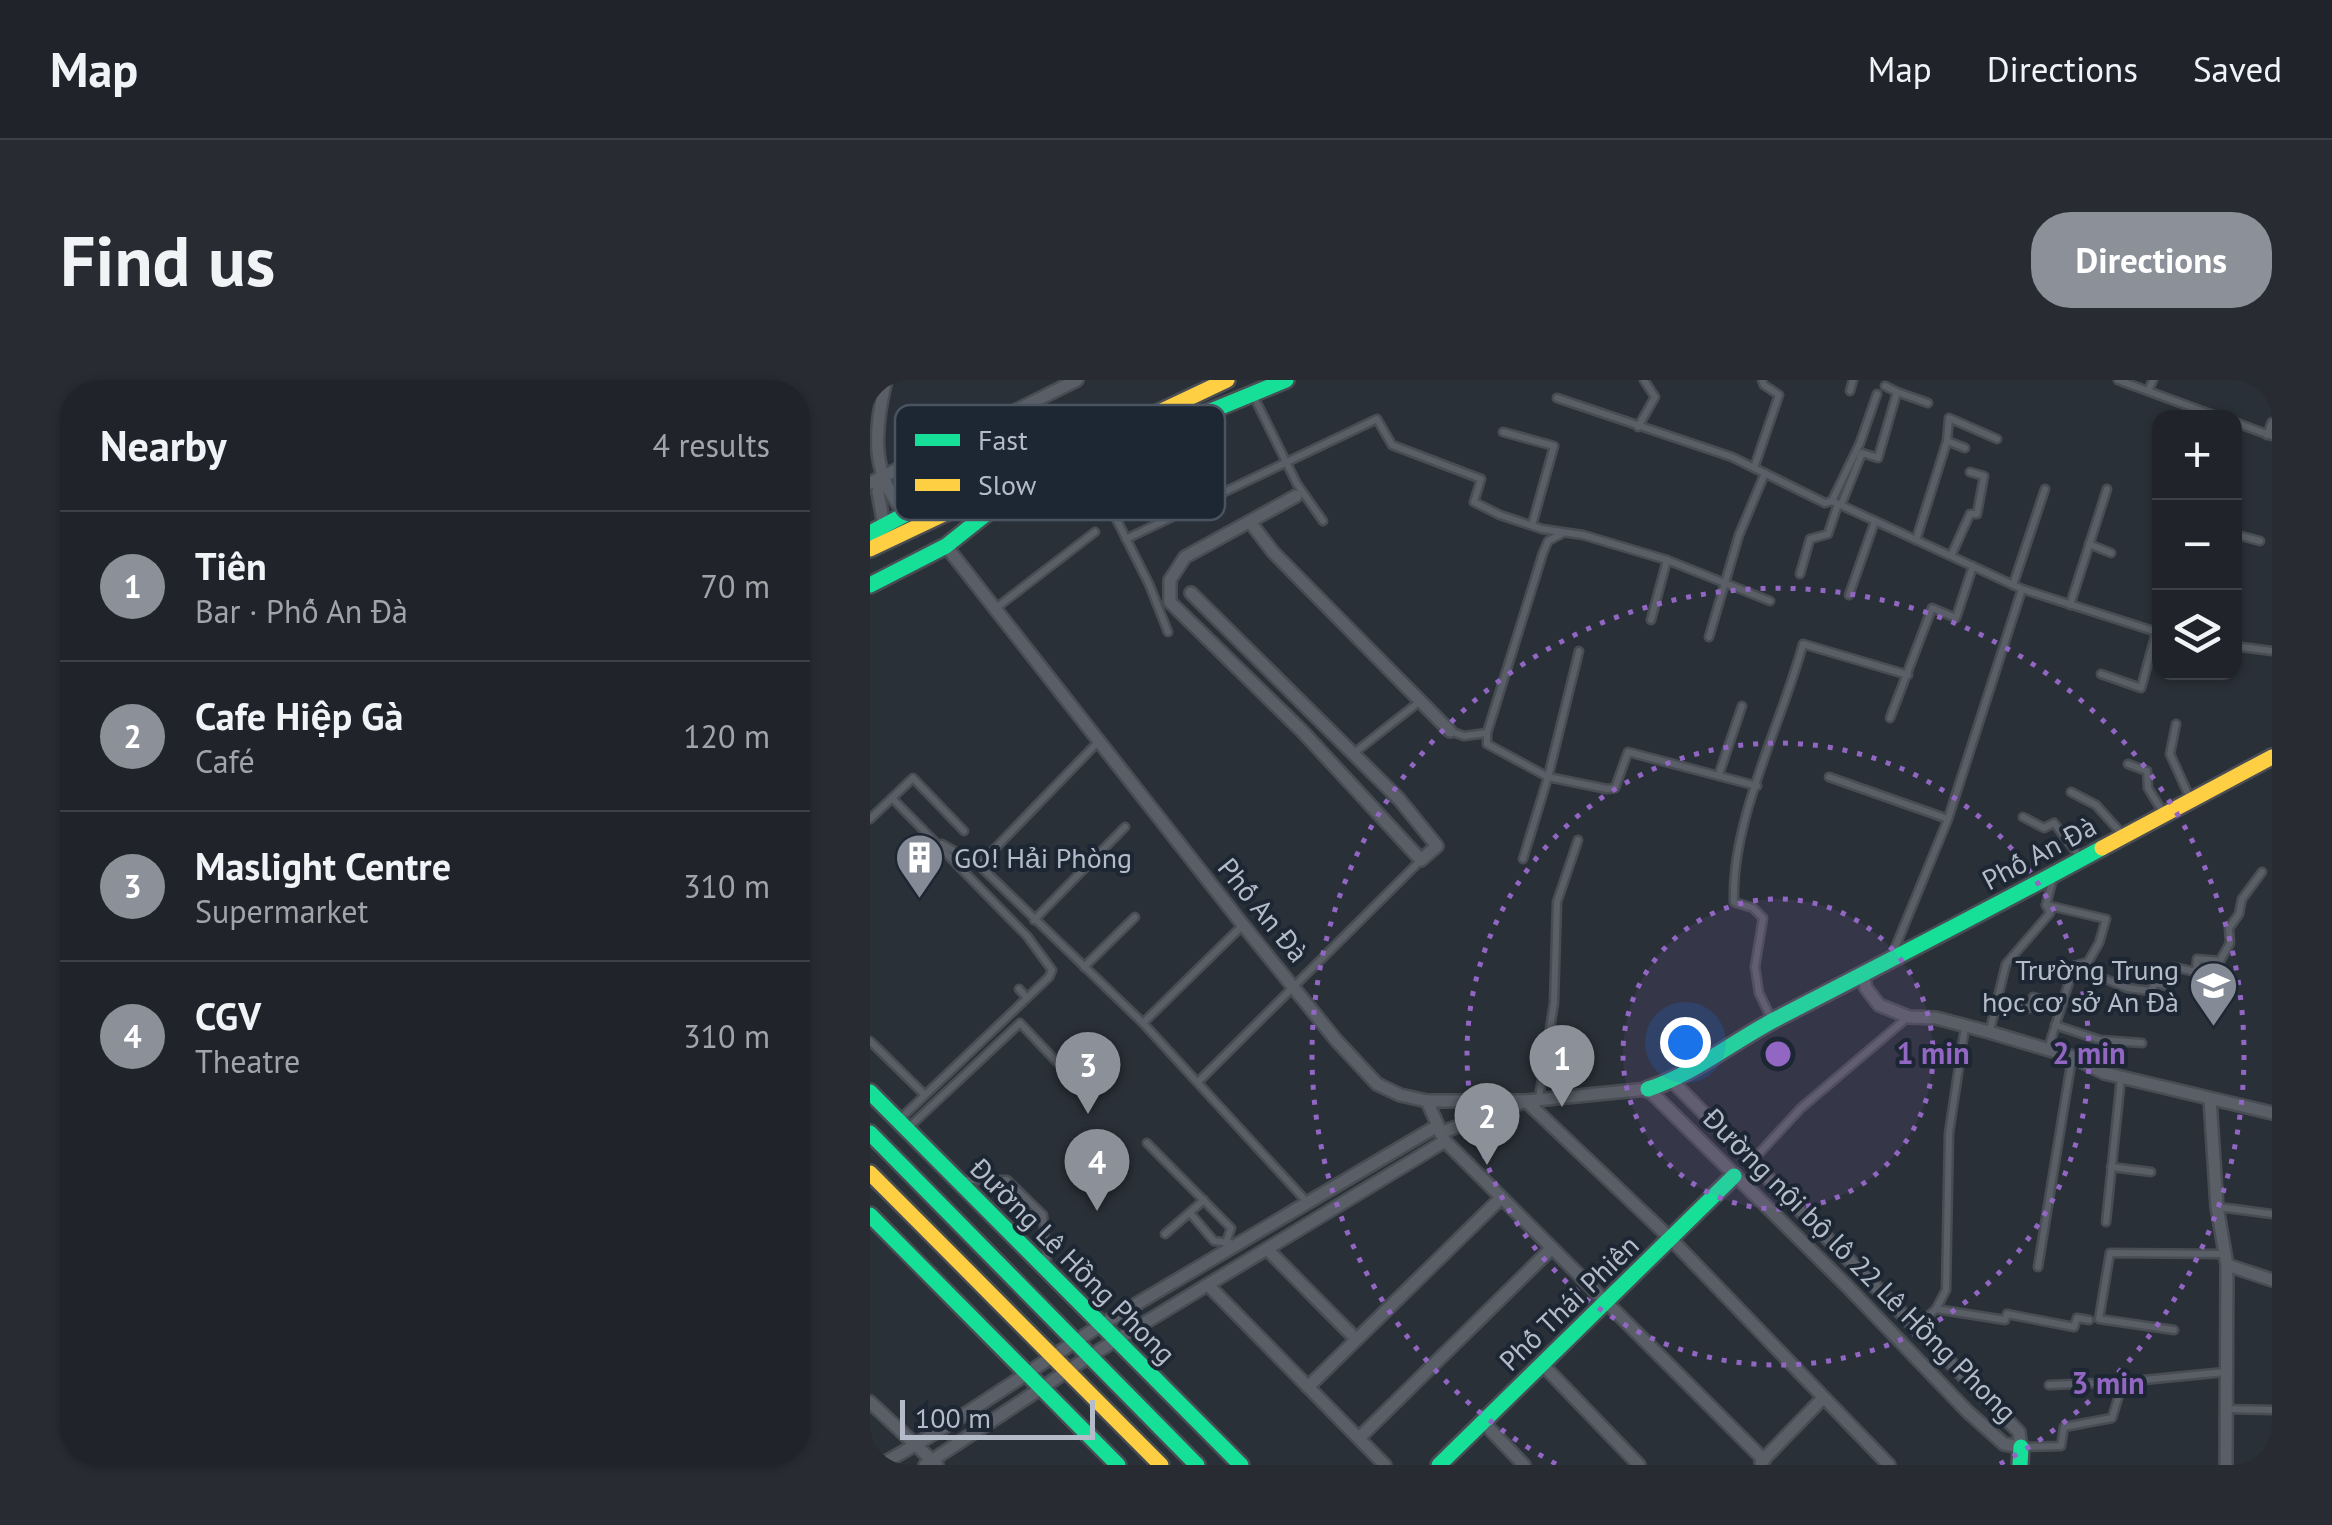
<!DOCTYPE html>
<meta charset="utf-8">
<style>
body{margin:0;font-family:"PT Sans",sans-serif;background:#282c32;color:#f1f3f6}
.controls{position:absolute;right:30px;top:30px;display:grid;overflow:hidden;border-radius:20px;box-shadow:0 2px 8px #0004}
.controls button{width:90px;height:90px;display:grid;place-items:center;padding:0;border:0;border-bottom:2px solid #3d4147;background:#20242a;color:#f1f3f6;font:50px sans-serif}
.scale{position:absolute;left:30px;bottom:25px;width:195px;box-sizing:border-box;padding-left:10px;border:5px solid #b4bcc9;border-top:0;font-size:28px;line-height:35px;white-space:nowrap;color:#b4bcc9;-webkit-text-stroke:8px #1d2633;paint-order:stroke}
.you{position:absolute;left:815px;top:662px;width:35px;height:35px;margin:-25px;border:8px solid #fff;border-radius:50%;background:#1a73e8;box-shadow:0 0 0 15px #1a73e833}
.badge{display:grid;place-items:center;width:65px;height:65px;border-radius:50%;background:#8c9099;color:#fff;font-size:32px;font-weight:700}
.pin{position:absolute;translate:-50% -82px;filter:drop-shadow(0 2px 5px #0008)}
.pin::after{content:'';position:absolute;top:52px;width:35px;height:30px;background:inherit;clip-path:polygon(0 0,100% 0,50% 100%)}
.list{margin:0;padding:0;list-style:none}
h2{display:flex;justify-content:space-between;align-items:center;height:130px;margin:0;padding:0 40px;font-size:42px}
h2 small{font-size:32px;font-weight:400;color:#a2a4a8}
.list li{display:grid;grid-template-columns:65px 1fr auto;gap:30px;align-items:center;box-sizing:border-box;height:150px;padding:0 40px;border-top:2px solid #3d4147}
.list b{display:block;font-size:38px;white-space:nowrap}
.list p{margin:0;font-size:32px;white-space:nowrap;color:#a2a4a8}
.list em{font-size:32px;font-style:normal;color:#a2a4a8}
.icon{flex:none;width:55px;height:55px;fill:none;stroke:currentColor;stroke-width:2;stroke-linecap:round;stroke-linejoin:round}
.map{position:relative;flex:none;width:1402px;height:1085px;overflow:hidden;border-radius:40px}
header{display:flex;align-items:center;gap:60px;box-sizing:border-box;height:140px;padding:0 50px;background:#20242a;border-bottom:2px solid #3d4147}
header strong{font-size:48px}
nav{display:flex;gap:55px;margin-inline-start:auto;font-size:35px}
.intro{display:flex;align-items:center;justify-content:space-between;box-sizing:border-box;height:240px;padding:0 60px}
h1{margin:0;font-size:70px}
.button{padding:25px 45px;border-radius:40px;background:#8c9099;color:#fff;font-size:35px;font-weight:700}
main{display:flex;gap:60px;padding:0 60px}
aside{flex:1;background:#20242a;border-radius:40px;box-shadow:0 2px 8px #0004}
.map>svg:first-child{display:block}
</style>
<header>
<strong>Map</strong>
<nav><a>Map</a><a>Directions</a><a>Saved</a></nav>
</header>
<div class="intro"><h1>Find us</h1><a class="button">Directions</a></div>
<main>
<aside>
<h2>Nearby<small>4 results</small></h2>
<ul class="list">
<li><span class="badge">1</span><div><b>Tiên</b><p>Bar · Phố An Đà</p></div><em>70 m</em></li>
<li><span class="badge">2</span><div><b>Cafe Hiệp Gà</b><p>Café</p></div><em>120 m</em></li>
<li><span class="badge">3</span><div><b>Maslight Centre</b><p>Supermarket</p></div><em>310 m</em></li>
<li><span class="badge">4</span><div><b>CGV</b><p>Theatre</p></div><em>310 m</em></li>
</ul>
</aside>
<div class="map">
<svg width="1402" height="1085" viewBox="0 0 1402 1085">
<rect width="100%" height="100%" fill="#2a3038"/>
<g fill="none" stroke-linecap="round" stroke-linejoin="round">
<defs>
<g id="lane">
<path d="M1248 0 1351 38"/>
<path d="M980 11 983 0"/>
<path d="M1278 11 1283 0"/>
<path d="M1027 12 1058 23"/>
<path d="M384 17 427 104 453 141"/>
<path d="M687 18 862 77 955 123 962 121 1152 209 1290 253"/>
<path d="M1364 42 1402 56"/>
<path d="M768 47 785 17 774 0"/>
<path d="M633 52 684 66 662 145"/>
<path d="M1397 55 1402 42"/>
<path d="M1077 61 1095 68"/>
<path d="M218 83 279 204 298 252"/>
<path d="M884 88 909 15 894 5 892 0"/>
<path d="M962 121 990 63 1007 14"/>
<path d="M971 125 992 73 1008 78 1027 12 1015 6"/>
<path d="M693 153 678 161 673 173 617 353V364L678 397 737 409 745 408 758 372 887 406"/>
<path d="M1364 154 1390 161"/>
<path d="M256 159 507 39 522 65 611 99 604 122 630 135 672 149 713 155 797 180 900 221"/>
<path d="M1046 160 1077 61 1079 38 1127 59"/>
<path d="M1219 164 1241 173"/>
<path d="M1081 176 1100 134H1107L1114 96 1100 92"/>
<path d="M930 194 940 159 958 154 968 124"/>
<path d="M1143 205 1175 109"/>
<path d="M979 215 1005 141"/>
<path d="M1200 225 1237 109"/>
<path d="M126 228 225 152"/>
<path d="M781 240 797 180"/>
<path d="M839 257 869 155 895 93"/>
<path d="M1364 266 1402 271"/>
<path d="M1231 294 1271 308 1286 253"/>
<path d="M1020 338 1062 228 1086 238 1103 186"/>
<path d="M1306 344 1300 374 1320 418"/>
<path d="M580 351 594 356 617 353"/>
<path d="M228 362 109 485 273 643 437 822"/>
<path d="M484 373 549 322"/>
<path d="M1258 384 1277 391 1278 408 1294 434"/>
<path d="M849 394 872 326"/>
<path d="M959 397 1078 439"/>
<path d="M1201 412 1226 425 1253 455"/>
<path d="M22 418 157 556 182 590 179 597 30 739"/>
<path d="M1153 437 1174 448 1184 443 1210 477"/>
<path d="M0 439 43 398 94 451"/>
<path d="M72 464 109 485"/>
<path d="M653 479 678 397 709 271"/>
<path d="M1176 525 1236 539 1229 563 1218 582 1204 586 1178 669"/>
<path d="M164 540 255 447"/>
<path d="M1020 580 1078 439 1152 209"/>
<path d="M1204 586 1257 608 1280 611 1286 603 1296 606 1304 587 1326 592 1327 579 1350 581 1360 563 1359 548 1369 534 1372 519 1392 492"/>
<path d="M214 587 265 537"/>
<path d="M149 609 157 618"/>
<path d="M1128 618 1160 628 1163 617 1191 625"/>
<path d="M902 640 889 613 885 587 893 538 883 528 864 522C861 440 911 345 933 264L1038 295"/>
<path d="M273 643 372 546"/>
<path d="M1185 645 1230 660 1272 663"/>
<path d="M1120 650 1136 584 1180 533 1176 525 1183 498"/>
<path d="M0 661 54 714"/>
<path d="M329 701 550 481"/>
<path d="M669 718 684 623 687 522 708 460"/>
<path d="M38 748 150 643 202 698"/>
<path d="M277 763 361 848 357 860"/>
<path d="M882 781 931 728 1038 637"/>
<path d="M1241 787 1281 792"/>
<path d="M95 800H137L173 835 177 884"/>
<path d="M1349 827 1402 834"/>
<path d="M320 833 344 861 360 863"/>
<path d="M1236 842 1251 698"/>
<path d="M295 854 334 820"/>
<path d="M1168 887 1202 678"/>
<path d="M1066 929 1135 940 1137 934 1204 947 1207 938 1219 940"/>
<path d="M1046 947 1066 929 1076 910 1079 753 1095 647"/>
<path d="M1304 950 1229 939 1240 873 1354 874"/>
<path d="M1179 1005 1253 1002 1355 992"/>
<path d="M1356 1029 1402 1030"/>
<path d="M1152 1067 1191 1066 1194 1047 1242 1038 1253 1002"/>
</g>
<g id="street">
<path d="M16 0C4 50 0 95 36 134"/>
<path d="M11 98 8 112 14 146"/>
<path d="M0 103 207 0"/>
<path d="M380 142 403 172 580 351"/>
<path d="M76 166 373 545 466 660 507 704 530 715 557 721H656L778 709 978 907 1097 1031 1134 1064 1151 1067 1149 1052 802 701"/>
<path d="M321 213 529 419 567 466 551 480 433 352 300 222V200L315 177 426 116"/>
<path d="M993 594 996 608 1009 625 1039 637 1066 638 1119 652 1203 677 1234 693 1402 733"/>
<path d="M1340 719 1347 827 1357 885 1356 1085"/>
<path d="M557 721 575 761 894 1080"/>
<path d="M570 753 656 721 800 858 1019 1085"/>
<path d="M397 869 486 959"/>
<path d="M1357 885 1402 900"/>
<path d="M338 905 515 1085"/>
<path d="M672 984 769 1085"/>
<path d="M438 1007 631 818"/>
<path d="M0 1022 67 1085"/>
<path d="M613 1042 654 1085"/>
<path d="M489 1058 682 868"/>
<path d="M891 1082 953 1018"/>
<path d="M10 1085C87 1043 157 992 231 945L567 746"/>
<path d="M55 1085 220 976 575 761"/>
</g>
<g id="fast">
<path d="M0 153 36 134 70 125"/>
<path d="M0 205 76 166 120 131 217 82 416 0"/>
<path d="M778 709C824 694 862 662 906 639 1015 583 1124 527 1232 468"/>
<path d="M0 712 371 1085"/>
<path d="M0 753 327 1085"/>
<path d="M0 835 248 1085"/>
<path d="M569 1085 864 796"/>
<path d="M1150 1085 1151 1067"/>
</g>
<g id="slow">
<path d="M0 169 357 0"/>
<path d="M1232 468 1402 377"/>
<path d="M0 793 291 1085"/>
</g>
</defs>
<use href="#lane" stroke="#484c53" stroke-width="11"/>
<use href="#street" stroke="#484c53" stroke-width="16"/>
<use href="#fast" stroke="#484c53" stroke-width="20"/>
<use href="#slow" stroke="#484c53" stroke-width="20"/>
<use href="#lane" stroke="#5a5e66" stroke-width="6"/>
<use href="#street" stroke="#5a5e66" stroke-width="11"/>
<use href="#fast" stroke="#16e098" stroke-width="15"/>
<use href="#slow" stroke="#ffcf43" stroke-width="15"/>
</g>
<circle cx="908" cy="674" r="155" fill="#9266c3" fill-opacity=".12"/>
<g fill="none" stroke="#9266c3" stroke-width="5" stroke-dasharray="5 10">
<circle cx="908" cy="674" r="155"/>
<circle cx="908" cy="674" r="311"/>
<path d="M686 1084A466 466 0 1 1 1130 1084"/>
</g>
<defs>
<symbol id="building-pin" viewBox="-11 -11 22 30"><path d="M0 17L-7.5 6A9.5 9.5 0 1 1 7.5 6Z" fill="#848b96" stroke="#1d2633"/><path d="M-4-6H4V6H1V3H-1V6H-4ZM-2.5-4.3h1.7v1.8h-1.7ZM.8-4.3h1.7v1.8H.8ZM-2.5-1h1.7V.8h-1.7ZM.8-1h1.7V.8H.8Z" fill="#fff"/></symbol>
<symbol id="school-pin" viewBox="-11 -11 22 30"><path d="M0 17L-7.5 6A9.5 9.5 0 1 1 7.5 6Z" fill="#848b96" stroke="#1d2633"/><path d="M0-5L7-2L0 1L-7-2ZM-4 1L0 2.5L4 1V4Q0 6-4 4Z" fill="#fff"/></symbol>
</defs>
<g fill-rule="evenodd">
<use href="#building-pin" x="22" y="450" width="55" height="75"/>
<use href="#school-pin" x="1316" y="578" width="55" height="75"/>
</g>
<g text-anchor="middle" stroke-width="8" stroke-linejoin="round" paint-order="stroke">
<g font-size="28" fill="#b4bcc9" stroke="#1d2633">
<text transform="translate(1169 473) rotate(-28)" y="10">Phố An Đà</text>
<text transform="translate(393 530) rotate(51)" y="10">Phố An Đà</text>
<text transform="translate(203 881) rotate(45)" y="10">Đường Lê Hồng Phong</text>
<text transform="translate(990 885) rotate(45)" y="10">Đường nội bộ lô 22 Lê Hồng Phong</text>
<text transform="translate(699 923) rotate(-44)" y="10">Phố Thái Phiên</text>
</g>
<g font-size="28" fill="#b4bcc9" stroke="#1d2633" text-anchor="start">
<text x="84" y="488">GO! Hải Phòng</text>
<text x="1309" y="600" text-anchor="end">Trường Trung<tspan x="1309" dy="32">học cơ sở An Đà</tspan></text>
</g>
</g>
<rect x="25" y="25" width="330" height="115" rx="15" fill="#1d2633" stroke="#4a5360" stroke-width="2.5"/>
<rect x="45" y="54" width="45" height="12" fill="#16e098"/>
<rect x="45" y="99" width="45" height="12" fill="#ffcf43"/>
<g font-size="28" fill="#b4bcc9">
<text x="108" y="70">Fast</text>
<text x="108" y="115">Slow</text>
</g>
<circle cx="908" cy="674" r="15" fill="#9266c3" stroke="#1d2633" stroke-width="5"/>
<g font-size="30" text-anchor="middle" font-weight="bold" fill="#9266c3" stroke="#1d2633" stroke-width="8" stroke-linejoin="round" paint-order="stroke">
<text x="1063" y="684">1 min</text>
<text x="1219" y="684">2 min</text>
<text x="1238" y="1014">3 min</text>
</g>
</svg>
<div class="controls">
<button>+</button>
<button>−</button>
<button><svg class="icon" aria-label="layers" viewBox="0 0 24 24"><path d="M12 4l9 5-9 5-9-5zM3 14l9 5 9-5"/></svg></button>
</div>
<div class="scale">100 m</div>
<div class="you"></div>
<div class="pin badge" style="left:692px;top:727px">1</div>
<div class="pin badge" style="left:617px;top:785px">2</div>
<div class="pin badge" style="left:218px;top:734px">3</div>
<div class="pin badge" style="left:227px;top:831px">4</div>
</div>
</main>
